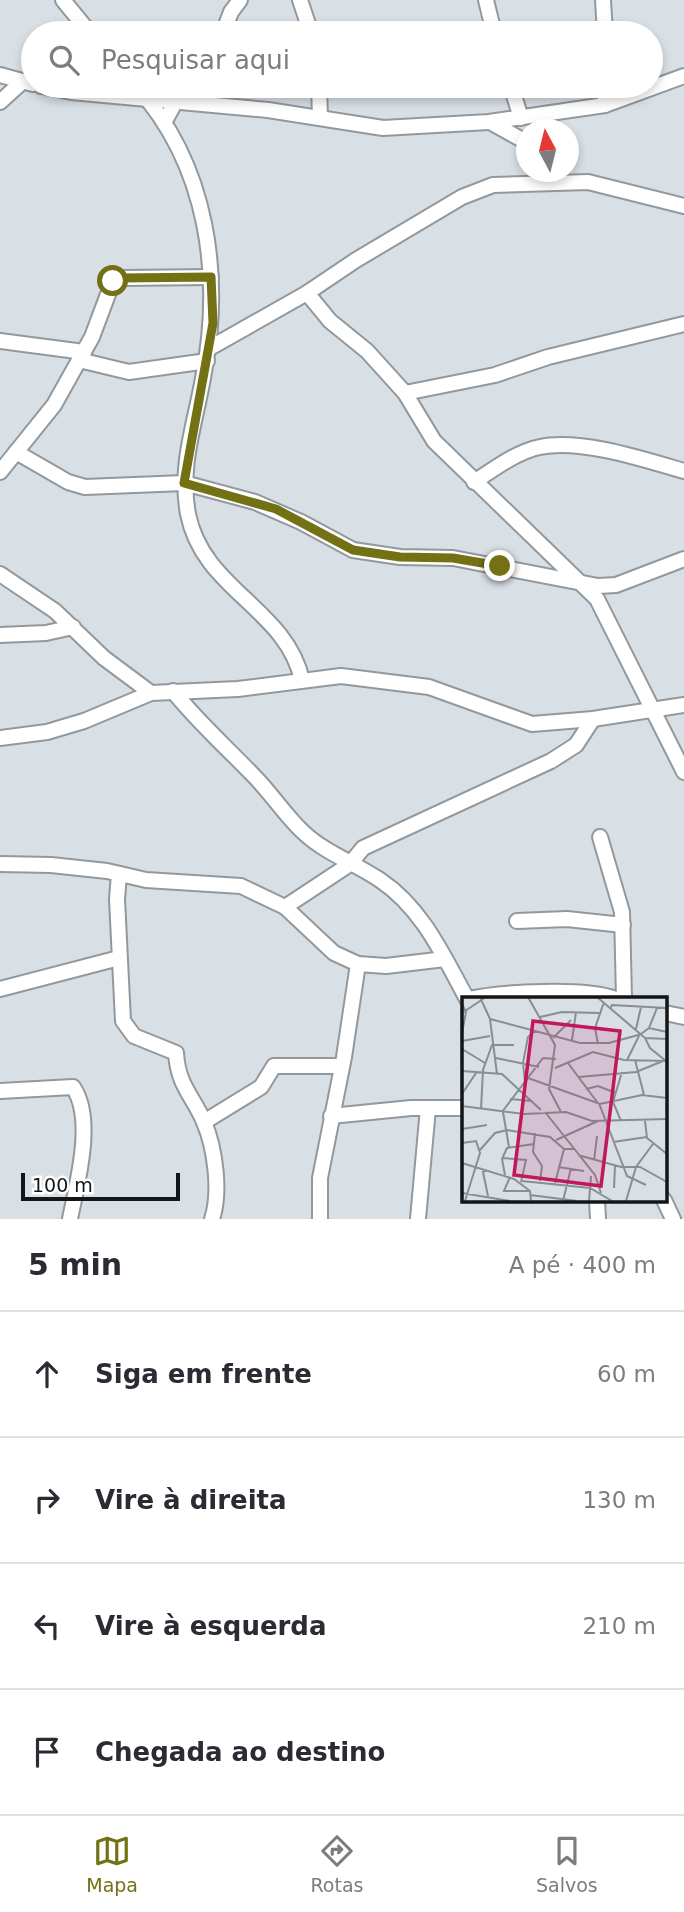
<!DOCTYPE html>
<html lang="pt">
<meta charset="utf-8">
<style>
body{margin:0;font-family:"DejaVu Sans",sans-serif;background:#f7f7f7;color:#2b2b33}
.compass{position:absolute;left:516px;top:119px;width:63px;height:63px;border-radius:50%;background:#fff;box-shadow:0 4px 10px #0003;rotate:353deg}
.scale{position:absolute;left:21px;bottom:18px;width:159px;box-sizing:border-box;padding-left:7px;border:4px solid #131517;border-top:0;font-size:19px;line-height:24px;white-space:nowrap;color:#131517;-webkit-text-stroke:5px #fff;paint-order:stroke}
.stop{position:absolute;width:21px;height:21px;margin:-16px;border:5px solid #737114;border-radius:50%;background:#fff}
.stop.end{background:#737114;border-color:#fff;box-shadow:0 2px 7px #0008}
.list{margin:0;padding:0;list-style:none}
h2{display:flex;justify-content:space-between;align-items:center;height:91px;margin:0;padding:0 28px;font-size:30px}
h2 small{font-size:23px;font-weight:400;color:#7c7c81}
.list li{display:grid;grid-template-columns:46px 1fr auto;gap:21px;align-items:center;box-sizing:border-box;height:126px;padding:0 28px;border-top:2px solid #e1e1e2}
.list b{display:block;font-size:26px;white-space:nowrap}
.list em{font-size:23px;font-style:normal;color:#7c7c81}
.icon{flex:none;width:38px;height:38px;fill:none;stroke:currentColor;stroke-width:2;stroke-linecap:round;stroke-linejoin:round}
.map{position:relative;flex:none;width:684px;height:1219px;overflow:hidden}
.search{position:absolute;background:#fff;box-shadow:0 4px 10px #0003;left:21px;right:21px;top:21px;height:77px;display:flex;align-items:center;gap:18px;box-sizing:border-box;padding:0 24px;border-radius:38px;color:#7c7c81;font-size:26px}
.sheet{height:595px;background:#fff}
nav{display:flex;justify-content:space-around;align-items:center;box-sizing:border-box;height:98px;border-top:2px solid #e1e1e2;background:#fff;font-size:19px;color:#7c7c81}
nav a{display:grid;justify-items:center;gap:4px}
nav .on{color:#737114}
.map>svg:first-child{display:block}
</style>
<div class="map">
<svg width="684" height="1219" viewBox="0 0 684 1219">
<rect width="100%" height="100%" fill="#d8dfe5"/>
<g fill="none" stroke-linecap="round" stroke-linejoin="round">
<defs>
<g id="minor">
<path d="M63 0 90 33"/>
<path d="M300 0 311 33"/>
<path d="M486 0 494 33"/>
<path d="M603 0 605 33"/>
<path d="M223 33 231 12 240 0"/>
<path d="M0 75 33 84"/>
<path d="M41 86 71 92 268 110 383 128 489 122 605 105 684 76"/>
<path d="M136 86C208 165 223 276 203 378 195 424 179 466 188 514 203 590 286 608 302 680"/>
<path d="M319 86 320 117"/>
<path d="M511 86 521 118"/>
<path d="M605 86V105"/>
<path d="M0 102 22 82"/>
<path d="M165 121 177 99 190 86"/>
<path d="M490 122 526 142"/>
<path d="M307 293 330 321 367 351 405 393 434 441 597 599 684 772"/>
<path d="M0 341 84 352"/>
<path d="M208 349 307 293 356 260 462 197 493 185 588 182 684 206"/>
<path d="M79 360 129 372 207 361"/>
<path d="M405 393 495 375 548 357 684 324"/>
<path d="M16 452 68 482 85 487 184 483 255 502 301 522 353 550 400 557 453 558 598 586 616 585 684 559"/>
<path d="M0 472 54 405 92 337 113 281 122 278 211 277"/>
<path d="M474 482C494 469 516 452 540 447 580 438 646 460 684 471"/>
<path d="M0 574 55 611 104 658 151 693"/>
<path d="M0 635 46 633 73 627"/>
<path d="M173 691C198 722 226 747 254 776 271 793 285 815 303 832 325 853 355 863 380 880 422 908 443 955 467 999"/>
<path d="M0 738 47 732 84 721 151 693 238 689 341 676 429 687 532 724 593 719 684 705"/>
<path d="M600 837 622 912 624 999"/>
<path d="M0 864 51 865 107 871 146 880 241 886 285 907 334 953 358 964 386 966 445 959"/>
<path d="M119 874 117 899 123 1021 134 1036 176 1053C178 1086 193 1096 204 1122 215 1148 221 1192 212 1219"/>
<path d="M285 907 350 864 363 848 551 761 576 745 593 719"/>
<path d="M517 921 567 919 623 925"/>
<path d="M0 989 119 958"/>
<path d="M468 999C502 992 584 987 616 999"/>
<path d="M665 1013 684 1017"/>
<path d="M0 1091 73 1087C95 1119 77 1183 70 1219"/>
<path d="M331 1116 411 1108H463"/>
<path d="M204 1122 261 1087 274 1066H342"/>
<path d="M597 1200 598 1219"/>
<path d="M664 1200 673 1219"/>
<path d="M320 1219V1178L344 1057 358 964"/>
<path d="M418 1219 428 1108"/>
</g>
</defs>
<use href="#minor" stroke="#92999e" stroke-width="18"/>
<use href="#minor" stroke="#fff" stroke-width="14"/>
</g>
<g fill="none" stroke-linecap="round" stroke-linejoin="round">
<path stroke="#737114" stroke-width="9" d="M113 281 122 278 211 277 213 323 184 483 276 509 353 550 400 557 453 558 500 566"/>
</g>
<g transform="translate(462 997)">
<rect width="205" height="205" fill="#d8dfe5"/>
<path fill="none" stroke="#898e93" stroke-width="2" d="M18 0 28 22 35 77M66 0 93 48 87 92 99 115M135 0 183 41 205 42M0 7 4 15 0 36M148 12 150 8 205 11M0 16 24 0M78 20 100 15 137 16M28 22 118 46H147L180 37M187 31 195 11M174 32 179 10M179 37 187 31 205 35M91 41 109 23M183 41 188 51 204 64M110 43 114 15M0 44 28 39M136 47 133 31 142 5M0 52 23 66M34 61 77 70M165 63 177 39M173 63 182 98M106 66 138 109 165 179 184 188M93 71 131 55 162 63 205 64M0 74 40 77 79 113M117 80 174 75 201 64M66 81 138 107 180 98 205 101M63 85 61 66 66 40 73 34M124 92 136 89 154 96M0 97 14 76M48 102 70 104M0 109 62 117 104 115 130 124 205 122M19 112 21 73 30 48H52M40 115 81 61 94 62M41 115 47 150M83 115 133 178 139 196M159 124 151 105 160 75M183 124 185 141 205 157M0 132 25 128M73 136 71 155 80 169 78 184M94 143 136 124M151 145 185 140M0 146 14 144 18 156 3 204M18 153 33 136 45 133 88 140 102 152H113M116 158 159 170H178L205 185M41 161 64 163 59 185M132 164 135 139M0 166 52 182 68 194 69 204M96 170 122 174M25 173 21 175 26 199M43 178 40 162 45 151 72 147M48 180 42 194H67M60 184 128 191 150 204M93 186 102 152M152 191 153 169M0 196 48 204M68 198 115 204M101 204 109 171M127 204 129 179M164 204 174 170 191 147"/>
<path fill="#c2185b" fill-opacity="0.15" stroke="#c2185b" stroke-width="3.5" d="M71 24 158 34 139 189 52 178Z"/>
<rect width="205" height="205" fill="none" stroke="#131517" stroke-width="3.5"/>
</g>
</svg>
<svg class="compass" viewBox="-18 -18 36 36"><path d="M0-13l5 13h-10z" fill="#e53935"/><path d="M0 13l5-13h-10z" fill="#7c7c81"/></svg>
<div class="scale">100 m</div>
<div class="stop" style="left:113px;top:281px"></div>
<div class="stop end" style="left:500px;top:566px"></div>
<div class="search"><svg class="icon" aria-label="search" viewBox="0 0 24 24"><circle cx="10" cy="10" r="6"/><path d="M15 15l6 6"/></svg>Pesquisar aqui</div>
</div>
<section class="sheet">
<h2>5 min<small>A pé · 400 m</small></h2>
<ul class="list">
<li><svg class="icon" aria-label="ahead" viewBox="0 0 24 24"><path d="M12 20V5M6 11l6-6 6 6"/></svg><div><b>Siga em frente</b></div><em>60 m</em></li>
<li><svg class="icon" aria-label="right" viewBox="0 0 24 24"><path d="M7 20v-9h11M14 6l5 5-5 5"/></svg><div><b>Vire à direita</b></div><em>130 m</em></li>
<li><svg class="icon" aria-label="left" viewBox="0 0 24 24"><path d="M17 20v-9H6M10 6l-5 5 5 5"/></svg><div><b>Vire à esquerda</b></div><em>210 m</em></li>
<li><svg class="icon" aria-label="arrive" viewBox="0 0 24 24"><path d="M6 21V4h12l-3 4 3 4H6"/></svg><div><b>Chegada ao destino</b></div></li>
</ul>
</section>
<nav>
<a class="on"><svg class="icon" aria-label="map" viewBox="0 0 24 24"><path d="M3 6l6-2 6 2 6-2v14l-6 2-6-2-6 2zM9 4v14M15 6v14"/></svg>Mapa</a>
<a><svg class="icon" aria-label="directions" viewBox="0 0 24 24"><path d="M12 3l9 9-9 9-9-9zM9 14v-3h6M13 9l2 2-2 2"/></svg>Rotas</a>
<a><svg class="icon" aria-label="saved" viewBox="0 0 24 24"><path d="M7 4h10v16l-5-4-5 4z"/></svg>Salvos</a>
</nav>
